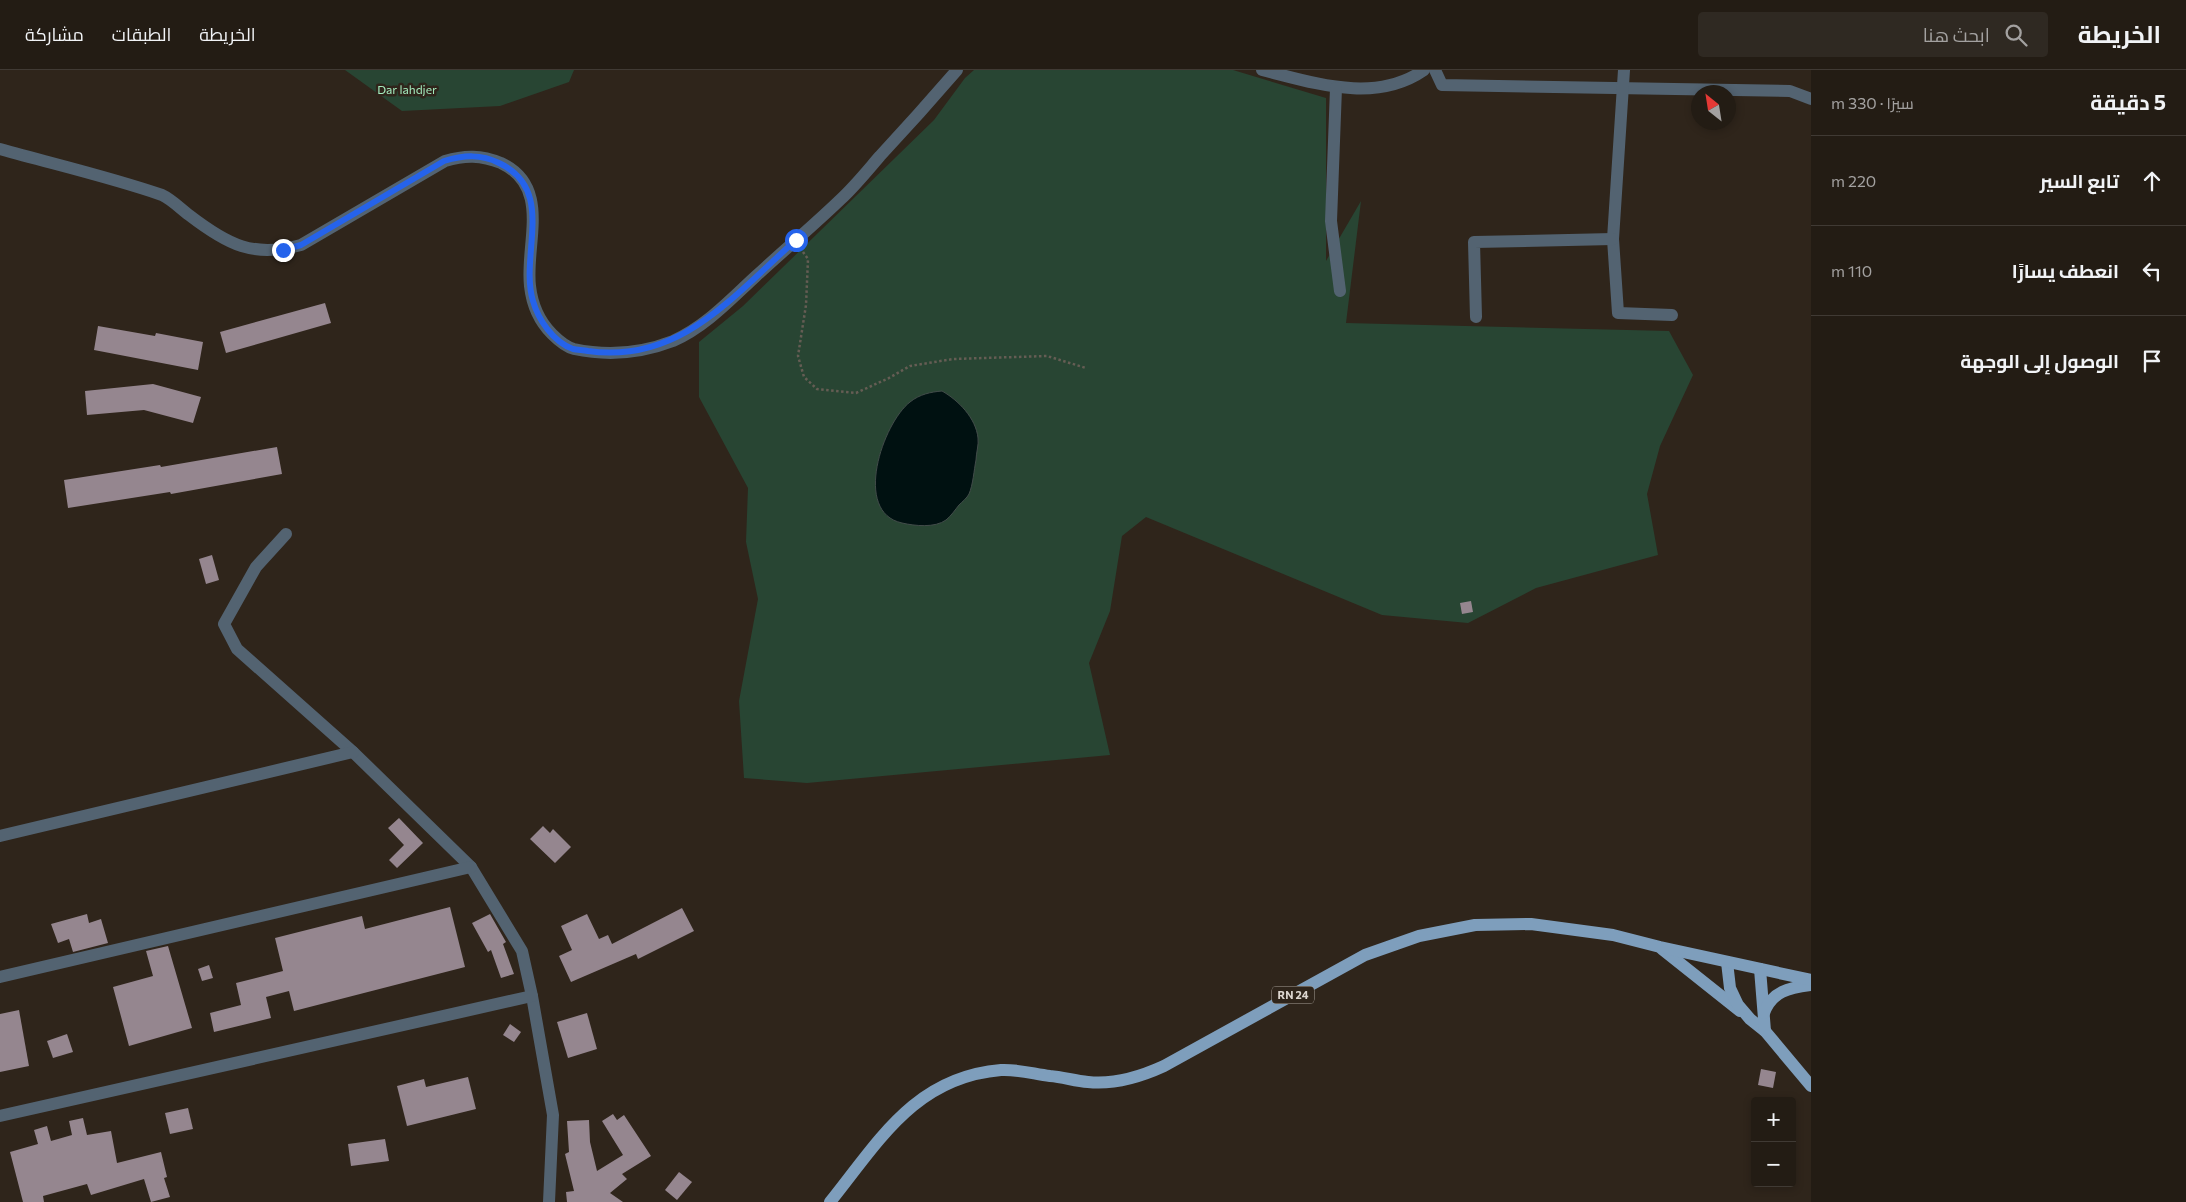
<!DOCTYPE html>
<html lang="ar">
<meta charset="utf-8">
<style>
body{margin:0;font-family:Commissioner,Cairo,sans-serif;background:#2f2922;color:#f1f3f6;direction:rtl}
.controls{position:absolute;right:15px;bottom:15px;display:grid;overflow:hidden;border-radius:5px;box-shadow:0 2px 8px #0003}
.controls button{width:45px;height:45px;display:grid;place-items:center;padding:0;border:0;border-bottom:1px solid #403a34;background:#231c14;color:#f1f3f6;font:25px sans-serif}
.compass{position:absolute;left:1691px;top:15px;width:45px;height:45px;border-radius:50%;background:#231c14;box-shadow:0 2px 8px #0003;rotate:330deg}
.stop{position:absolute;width:15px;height:15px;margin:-11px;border:4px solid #2563eb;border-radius:50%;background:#fff}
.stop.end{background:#2563eb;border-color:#fff;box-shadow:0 1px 5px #0008}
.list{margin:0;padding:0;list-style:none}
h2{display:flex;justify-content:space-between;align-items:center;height:65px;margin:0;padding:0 20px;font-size:21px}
h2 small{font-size:16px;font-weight:400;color:#a3a1a0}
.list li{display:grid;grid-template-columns:32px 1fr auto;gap:15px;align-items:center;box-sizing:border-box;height:90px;padding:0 20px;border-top:1px solid #403a34}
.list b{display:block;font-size:19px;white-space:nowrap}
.list em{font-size:16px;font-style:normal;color:#a3a1a0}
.icon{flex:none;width:28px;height:28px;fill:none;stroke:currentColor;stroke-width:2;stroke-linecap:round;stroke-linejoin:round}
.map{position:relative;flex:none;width:1811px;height:1132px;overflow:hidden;direction:ltr}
header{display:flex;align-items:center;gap:30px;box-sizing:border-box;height:70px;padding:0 25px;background:#231c14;border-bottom:1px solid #403a34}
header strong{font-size:24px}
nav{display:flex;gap:28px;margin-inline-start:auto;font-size:18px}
.search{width:350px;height:45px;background:#2f2922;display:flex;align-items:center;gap:12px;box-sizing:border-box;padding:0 18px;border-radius:5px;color:#a3a1a0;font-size:19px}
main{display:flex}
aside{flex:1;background:#231c14}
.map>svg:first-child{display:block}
</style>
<header>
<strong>الخريطة</strong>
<div class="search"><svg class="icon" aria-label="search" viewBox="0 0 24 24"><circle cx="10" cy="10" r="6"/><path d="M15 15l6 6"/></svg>ابحث هنا</div>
<nav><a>الخريطة</a><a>الطبقات</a><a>مشاركة</a></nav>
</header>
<main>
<aside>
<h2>5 دقيقة<small>سيرًا · 330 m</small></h2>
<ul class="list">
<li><svg class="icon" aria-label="ahead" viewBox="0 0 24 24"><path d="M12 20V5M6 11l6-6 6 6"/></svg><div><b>تابع السير</b></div><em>220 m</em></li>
<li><svg class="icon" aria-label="left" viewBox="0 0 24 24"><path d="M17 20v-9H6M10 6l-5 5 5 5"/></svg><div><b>انعطف يسارًا</b></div><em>110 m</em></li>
<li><svg class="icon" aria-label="arrive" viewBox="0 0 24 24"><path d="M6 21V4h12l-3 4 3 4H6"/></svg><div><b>الوصول إلى الوجهة</b></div></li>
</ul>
</aside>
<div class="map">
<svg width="1811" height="1132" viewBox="0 0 1811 1132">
<rect width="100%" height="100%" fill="#2f251b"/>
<g fill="#284533">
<path d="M345 0H574L569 12 500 36 402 41Z"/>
<path d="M974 0H1233L1326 28V191L1361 131 1346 253 1669 261 1693 305 1660 376 1647 424 1658 485 1536 518 1468 553 1382 545 1146 447 1122 466 1110 541 1089 593 1110 685 807 713 744 708 739 631 758 529 746 472 748 418 699 327V272L743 236 934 50 965 8Z"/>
</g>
<path fill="#011" stroke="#424c4a" d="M942 321C958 330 976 348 978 368 979 374 976 384 976 390 974 400 973 415 969 424 967 428 962 432 959 435 955 440 951 446 946 450 935 458 915 456 902 453 852 442 883 353 910 332 920 324 931 322 942 321Z"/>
<g fill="#95868f">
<path d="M325 233 331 253 226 283 220 262Z"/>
<path d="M98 256 155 266 156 263 203 272 198 300 94 280Z"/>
<path d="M153 314 201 327 193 353 144 340 87 345 85 321Z"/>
<path d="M277 377 282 404 171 424 170 422 68 438 64 410 160 395 161 397Z"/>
<path d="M212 485 219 510 206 514 199 489Z"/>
<path d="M1471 531 1473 542 1462 544 1460 533Z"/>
<path d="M399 748 423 773 397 798 389 790 404 775 388 758Z"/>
<path d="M543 756 550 763 553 759 571 777 555 793 530 769Z"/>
<path d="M450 837 465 897 294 941 289 921 266 927 271 948 214 962 210 943 241 935 236 913 283 901 275 868 362 846 365 859Z"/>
<path d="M682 838 694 861 638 889 636 884 571 912 559 886 572 880 561 856 587 844 599 869 608 865 612 874Z"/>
<path d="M87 844 89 853 101 849 108 873 73 882 69 869 58 873 51 854Z"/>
<path d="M490 844 506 872 503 874 514 904 501 908 491 880 488 882 472 853Z"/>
<path d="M168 876 192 958 129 976 113 917 153 906 146 881Z"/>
<path d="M209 895 213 908 202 911 198 899Z"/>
<path d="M19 940 29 996 0 1002V944Z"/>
<path d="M587 943 597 979 568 988 557 952Z"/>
<path d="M510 954 521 962 514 972 503 965Z"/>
<path d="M67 964 73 982 53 988 47 971Z"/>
<path d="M1761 999 1776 1002 1773 1018 1758 1015Z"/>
<path d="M468 1007 476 1039 407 1056 397 1016 424 1009 426 1017Z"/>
<path d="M188 1038 193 1059 170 1064 165 1043Z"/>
<path d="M613 1044 617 1050 624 1045 651 1086 622 1104 627 1109 610 1123 623 1132H567L566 1122 574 1121 565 1084 569 1082 567 1051 589 1050 590 1072 597 1101 623 1085 602 1051Z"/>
<path d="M83 1048 87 1065 111 1061 117 1093 161 1082 167 1107 164 1108 170 1127 151 1132 144 1109 91 1125 87 1114 43 1126 44 1132H23L10 1082 38 1074 34 1060 47 1056 51 1071 72 1065 69 1051Z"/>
<path d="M385 1069 389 1091 351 1096 348 1074Z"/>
<path d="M679 1102 692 1112 677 1130 665 1120Z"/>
</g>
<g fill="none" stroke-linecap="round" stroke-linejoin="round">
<path stroke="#655d54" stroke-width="2.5" stroke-dasharray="2.5 2.5" stroke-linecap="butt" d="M803 182 808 189 806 235 798 286 804 307 817 319 856 323 889 308 910 296 953 289 1047 286 1086 298"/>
<g stroke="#536371" stroke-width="12">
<path d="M1262 0C1315 13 1375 34 1424 0"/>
<path d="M1435 0 1442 15 1790 21 1811 29"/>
<path d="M1624 0 1613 169 1618 243 1672 245"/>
<path d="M1336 18 1331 151 1340 221"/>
<path d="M0 79C53 94 110 107 162 125 171 129 181 139 189 145 228 175 253 188 301 175L445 91C465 85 481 85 501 93 552 117 525 174 530 216 532 234 539 251 552 264 558 270 566 277 574 279 607 286 642 283 673 271 705 257 730 230 755 207 783 181 813 156 841 129 855 116 867 101 880 86 906 58 932 29 957 0"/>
<path d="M1476 247 1474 172 1613 169"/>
<path d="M286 464 256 497 224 554 237 579 353 682 471 797 522 881 532 926 553 1045 549 1132"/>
<path d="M0 766 353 682"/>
<path d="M0 907 471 797"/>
<path d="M0 1046 532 926"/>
</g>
<g stroke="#7e9ebc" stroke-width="12">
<path d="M1662 879 1740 941"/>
<path d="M1727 892 1730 918 1738 935 1750 949 1765 961 1811 1016"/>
<path d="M1760 899 1765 961"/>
<path d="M1764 943C1772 921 1789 918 1811 915"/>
<path d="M830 1132C879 1071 915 1007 1001 1000 1017 999 1034 1004 1050 1006 1063 1007 1075 1011 1088 1012 1115 1015 1140 1007 1164 996L1365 885 1419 866 1475 855 1531 854 1613 865 1660 877 1811 910"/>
</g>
</g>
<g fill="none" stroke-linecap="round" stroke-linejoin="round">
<path stroke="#2563eb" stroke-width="6" d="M283 180 301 175 444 91C464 85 481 84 499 93 557 120 519 185 533 231 538 249 553 272 573 279 577 280 583 280 588 281 680 294 733 226 796 170"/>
</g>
<g text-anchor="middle" stroke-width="5" stroke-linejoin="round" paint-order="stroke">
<rect fill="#2f251b" stroke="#a8a199" stroke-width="1" x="1272" y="916.5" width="42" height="17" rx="4"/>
<g font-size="11" font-weight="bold" fill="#dcd6cf">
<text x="1293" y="929">RN 24</text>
</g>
<g font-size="12" fill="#a4ecbe" stroke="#2f251b">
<text x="407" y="24">Dar lahdjer</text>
</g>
</g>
</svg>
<div class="controls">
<button>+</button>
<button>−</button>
</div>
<svg class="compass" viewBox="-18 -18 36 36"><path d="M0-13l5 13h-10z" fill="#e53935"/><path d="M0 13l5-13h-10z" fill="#a3a1a0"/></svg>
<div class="stop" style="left:796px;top:170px"></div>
<div class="stop end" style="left:283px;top:180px"></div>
</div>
</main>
